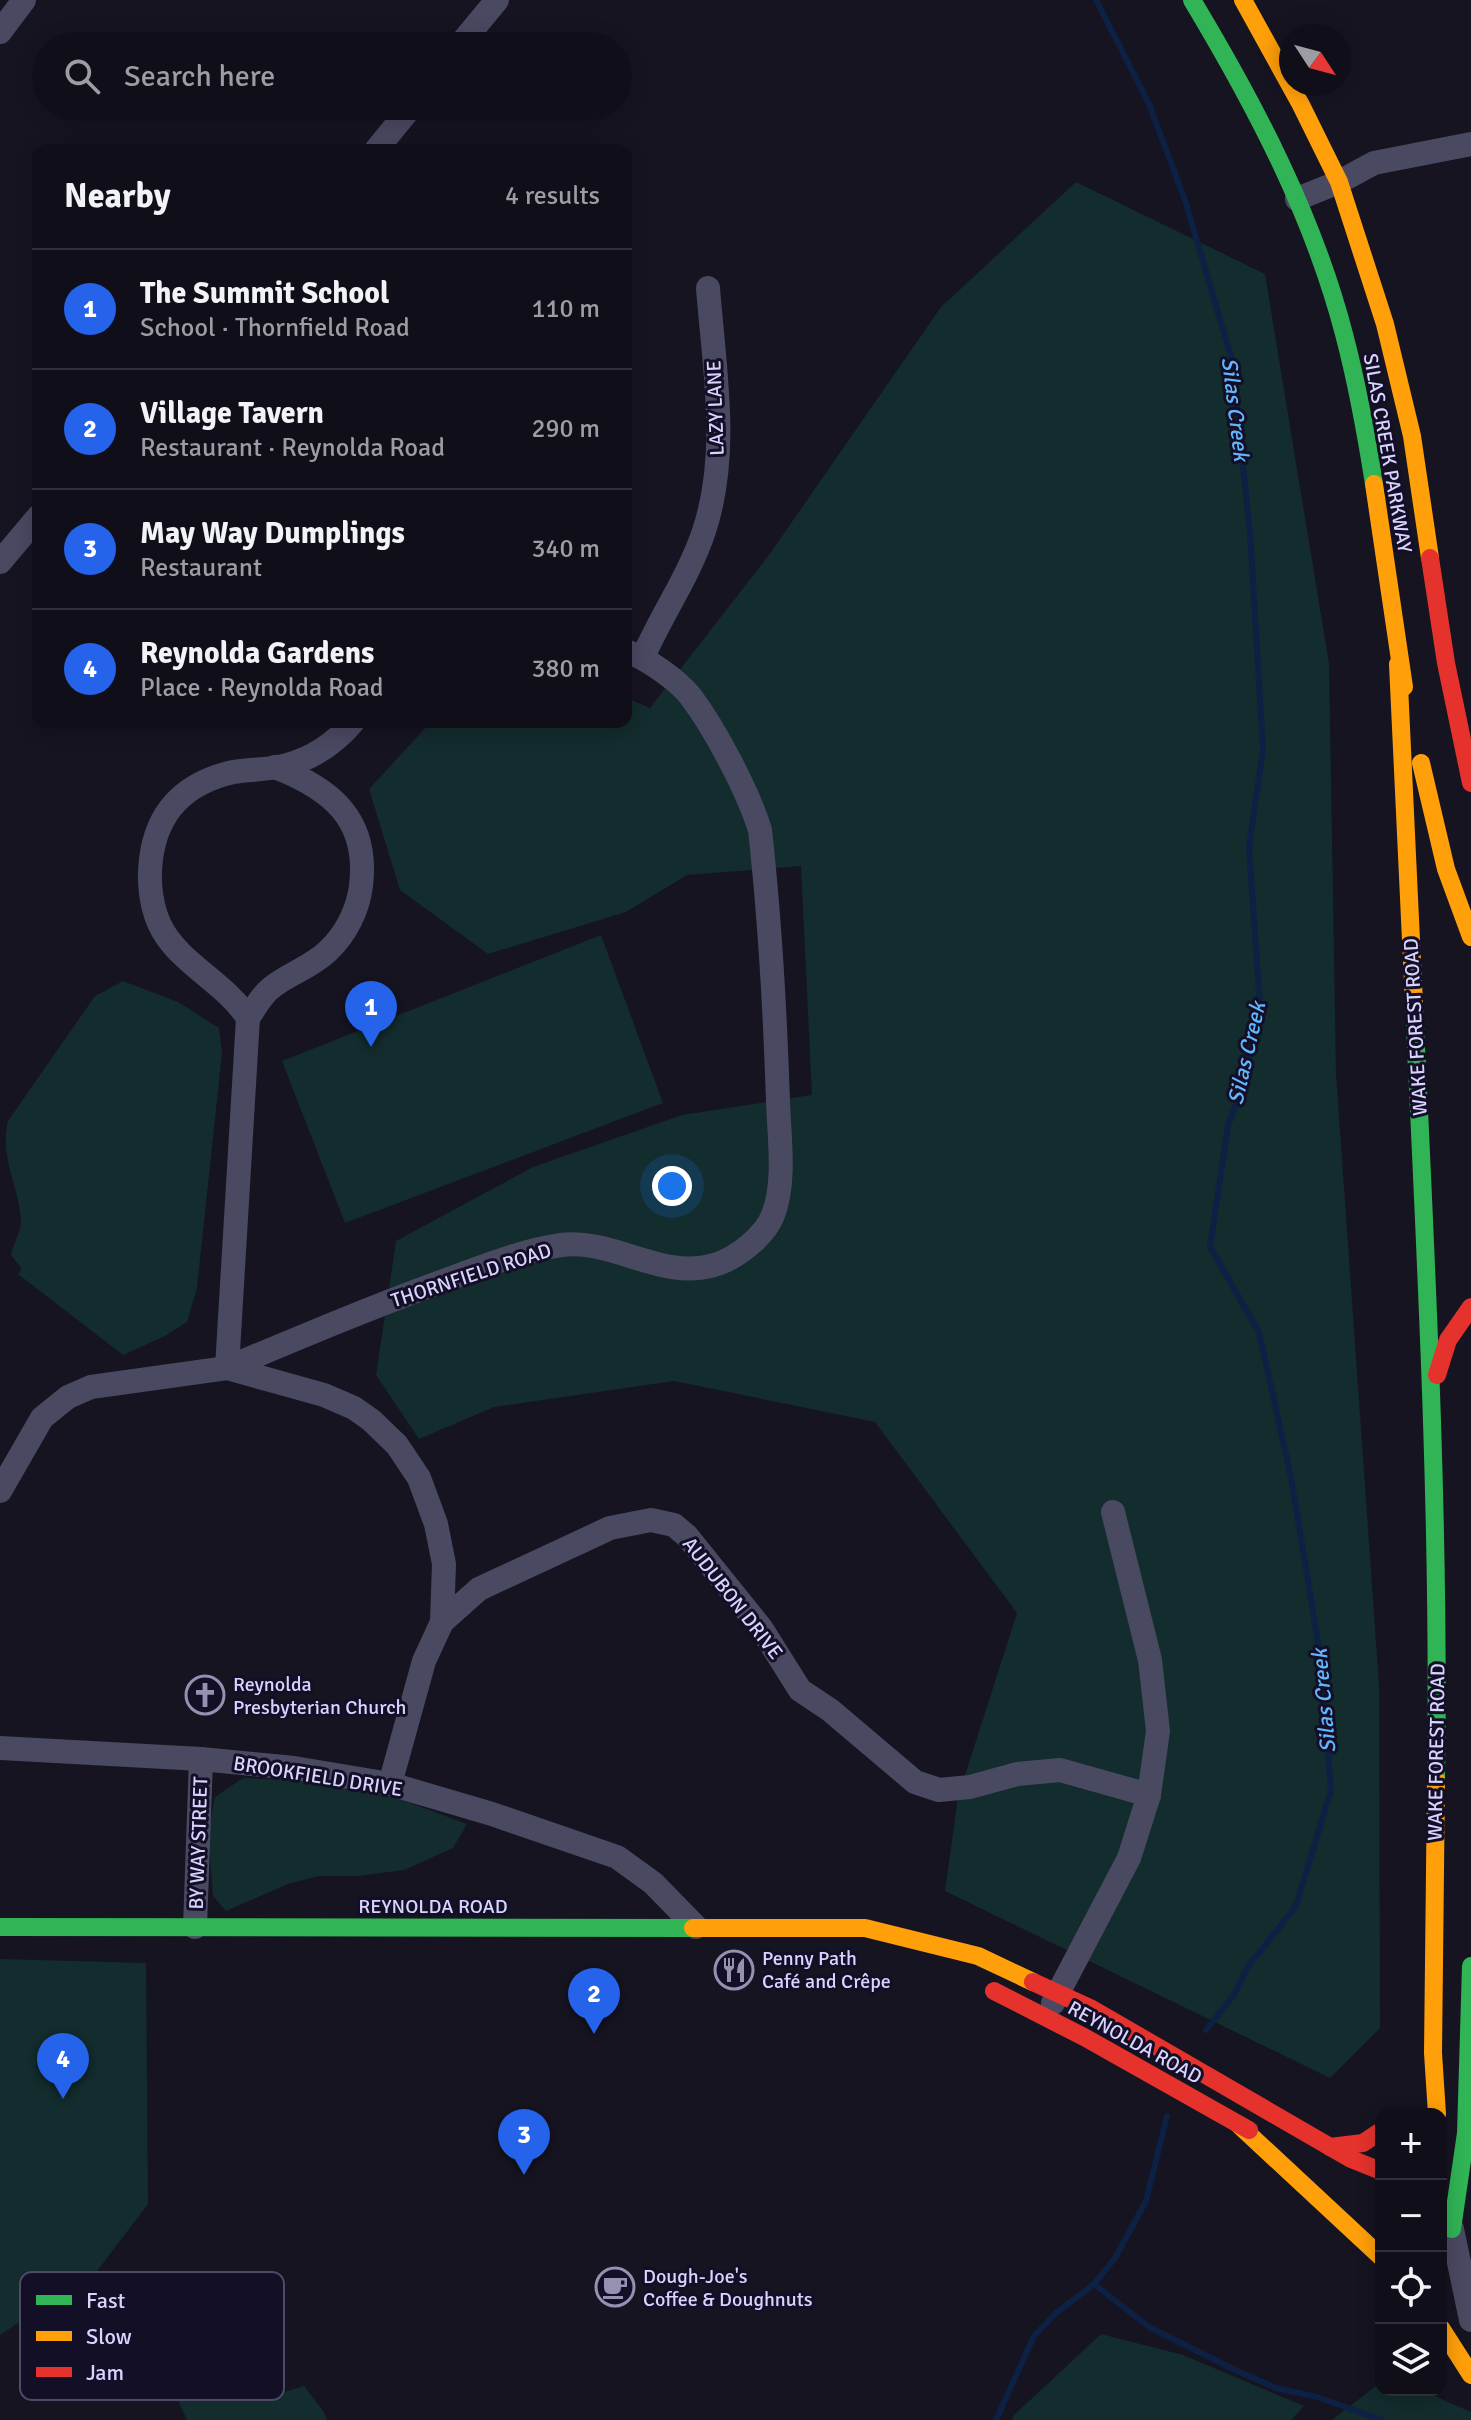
<!DOCTYPE html>
<meta charset="utf-8">
<style>
body{margin:0;font-family:Signika,sans-serif;background:#191822;color:#f1f3f6}
.controls{position:absolute;right:24px;bottom:24px;display:grid;overflow:hidden;border-radius:16px;box-shadow:0 4px 20px #0003}
.controls button{width:72px;height:72px;display:grid;place-items:center;padding:0;border:0;border-bottom:2px solid #302f38;background:#100f19;color:#f1f3f6;font:40px sans-serif}
.compass{position:absolute;left:1279px;top:24px;width:72px;height:72px;border-radius:50%;background:#100f19;box-shadow:0 4px 20px #0003;rotate:126deg}
.you{position:absolute;left:672px;top:1186px;width:28px;height:28px;margin:-20px;border:6px solid #fff;border-radius:50%;background:#1a73e8;box-shadow:0 0 0 12px #1a73e833}
.badge{display:grid;place-items:center;width:52px;height:52px;border-radius:50%;background:#2563eb;color:#fff;font-size:26px;font-weight:700}
.pin{position:absolute;translate:-50% -66px;filter:drop-shadow(0 2px 4px #0008)}
.pin::after{content:'';position:absolute;top:42px;width:28px;height:24px;background:inherit;clip-path:polygon(0 0,100% 0,50% 100%)}
.list{margin:0;padding:0;list-style:none}
h2{display:flex;justify-content:space-between;align-items:center;height:104px;margin:0;padding:0 32px;font-size:34px}
h2 small{font-size:26px;font-weight:400;color:#9c9ca2}
.list li{display:grid;grid-template-columns:52px 1fr auto;gap:24px;align-items:center;box-sizing:border-box;height:120px;padding:0 32px;border-top:2px solid #302f38}
.list b{display:block;font-size:30px;white-space:nowrap}
.list p{margin:0;font-size:26px;white-space:nowrap;color:#9c9ca2}
.list em{font-size:26px;font-style:normal;color:#9c9ca2}
.icon{flex:none;width:44px;height:44px;fill:none;stroke:currentColor;stroke-width:2;stroke-linecap:round;stroke-linejoin:round}
.map{position:relative;flex:none;width:1471px;height:2420px;overflow:hidden}
.search{position:absolute;background:#100f19;box-shadow:0 4px 20px #0003;left:32px;top:32px;width:600px;height:88px;display:flex;align-items:center;gap:20px;box-sizing:border-box;padding:0 28px;border-radius:44px;color:#9c9ca2;font-size:30px}
.panel{position:absolute;background:#100f19;box-shadow:0 4px 20px #0003;left:32px;top:144px;width:600px;height:584px;border-radius:16px}
.map>svg:first-child{display:block}
</style>
<div class="map">
<svg width="1471" height="2420" viewBox="0 0 1471 2420">
<rect width="100%" height="100%" fill="#161421"/>
<g fill="#132c2d">
<path d="M1076 182 1265 274 1329 664 1336 1074 1379 1685 1380 2028 1330 2078 945 1891 958 1797 1017 1613 875 1422 674 1381 494 1407 419 1439 376 1375 396 1241 533 1167 682 1115 812 1095 801 866 687 875 626 912 488 954 400 890 369 789 431 722H626V698L650 708 769 555 941 307Z"/>
<path d="M601 935 663 1103 345 1223 282 1061Z"/>
<path d="M123 981 178 1002 219 1028 222 1053 197 1288 187 1322 165 1336 123 1355 18 1274 22 1269 11 1255C13 1242 22 1233 21 1218 17 1182 0 1158 8 1121L95 996Z"/>
<path d="M243 1778 291 1780 389 1795 467 1824 453 1848 404 1870 358 1876H319L288 1884 226 1911 213 1896 208 1834 215 1797Z"/>
<path d="M0 1959 146 1963 148 2204 97 2271 0 2335Z"/>
<path d="M1101 2334 1183 2355 1304 2406 1291 2420H1012L1014 2415Z"/>
<path d="M177 2361 218 2366 241 2396 261 2399 304 2386 324 2412 327 2420H187L171 2385Z"/>
<path d="M1381 2382V2390H1421L1471 2412V2420H1332Z"/>
</g>
<g fill="none" stroke-linecap="round" stroke-linejoin="round">
<g stroke="#0d2144" stroke-width="6">
<path d="M1096 0 1149 104 1185 200 1232 360 1250 532 1263 749 1249 847 1260 1006 1239 1095 1228 1126 1210 1247 1259 1332 1291 1477 1320 1654 1331 1790 1296 1906 1247 1968 1234 1995 1206 2030"/>
<path d="M1094 2284 1149 2327 1237 2371 1276 2388 1317 2397 1382 2420"/>
<path d="M996 2420 1034 2336 1056 2313 1094 2284 1115 2258 1146 2201 1167 2116"/>
</g>
<g stroke="#4a4962" stroke-width="24">
<path d="M0 32 24 0"/>
<path d="M459 46 497 0"/>
<path d="M376 150 412 106"/>
<path d="M1297 199 1339 182 1374 163 1471 144"/>
<path d="M0 562 38 517"/>
<path d="M643 657C662 614 689 576 704 531 730 453 714 367 708 288"/>
<path d="M353 722C336 742 313 758 287 765 269 770 251 769 233 772 185 783 157 811 151 859 148 883 151 910 163 931 183 965 225 983 248 1018L227 1368C303 1336 379 1304 457 1276 490 1264 526 1250 561 1245 613 1238 662 1281 714 1265 736 1259 765 1236 773 1215 786 1181 779 1137 778 1101 775 1010 770 920 760 830 748 791 715 729 691 697 678 680 646 658 626 651"/>
<path d="M248 1018C255 1008 261 996 271 988 288 974 310 968 328 951 346 934 358 910 361 886 369 820 332 789 275 767"/>
<path d="M0 1491 42 1418 68 1397 91 1387 227 1368 324 1395 354 1408 371 1420 397 1445 419 1478 436 1524 444 1564 442 1622 424 1661 390 1784"/>
<path d="M1113 1512 1150 1660 1158 1731 1149 1795"/>
<path d="M442 1622 479 1589 610 1528 651 1520 674 1525 687 1536 761 1628 800 1690 830 1710 915 1782 939 1790 970 1787 1017 1774 1060 1770 1149 1795 1129 1858 1053 2003"/>
<path d="M0 1748 201 1759 294 1768 390 1784 492 1814 617 1857 653 1883 696 1927"/>
<path d="M195 1927 201 1759"/>
<path d="M1452 2229 1471 2320"/>
</g>
<g stroke="#30b455" stroke-width="18">
<path d="M1192 0C1255 105 1313 215 1344 334 1357 383 1366 433 1374 484"/>
<path d="M1414 1004C1426 1262 1440 1521 1436 1780"/>
<path d="M0 1927 693 1928"/>
<path d="M1452 2229 1466 2133 1471 1966"/>
</g>
<g stroke="#ff9f0a" stroke-width="18">
<path d="M1243 0 1301 105 1339 182 1385 324 1412 436 1430 558"/>
<path d="M1374 484 1404 687"/>
<path d="M1398 664 1414 1004"/>
<path d="M1421 763 1446 869 1471 937"/>
<path d="M1436 1780 1433 2053 1437 2114"/>
<path d="M693 1928H865L978 1956 1033 1982"/>
<path d="M1239 2125 1381 2257"/>
<path d="M1441 2328 1471 2375"/>
</g>
<g stroke="#e5322d" stroke-width="18">
<path d="M1430 558 1446 663 1471 783"/>
<path d="M1437 1375 1448 1340 1471 1307"/>
<path d="M1033 1982 1092 2009 1351 2159 1381 2171"/>
<path d="M994 1991 1084 2037 1249 2130"/>
<path d="M1330 2147 1363 2143 1381 2131"/>
</g>
</g>
<defs>
<symbol id="church-ring" viewBox="-11 -11 22 22"><circle r="9.5" fill="#130f26" stroke="#9591b1" stroke-width="1.5"/><path d="M-1.2-6h2.4v3.5h3.3v2.4h-3.3V6h-2.4V-.1h-3.3v-2.4h3.3Z" fill="#9591b1"/></symbol>
<symbol id="restaurant-ring" viewBox="-11 -11 22 22"><circle r="9.5" fill="#130f26" stroke="#9591b1" stroke-width="1.5"/><path d="M-5-6h1v4h1v-4h1v4h1v-4h1v5L-1.5 .5V6h-2V.5L-5-1ZM5-6V6H3V1.5H1.5Q1.5-4 5-6Z" fill="#9591b1"/></symbol>
<symbol id="cafe-ring" viewBox="-11 -11 22 22"><circle r="9.5" fill="#130f26" stroke="#9591b1" stroke-width="1.5"/><path d="M-5.5-4.5H6V0H3Q3 3.5 0 3.5H-2.5Q-5.5 3.5-5.5 0ZM3-3.2v2h1.7v-2ZM-6 4.5H4V6H-6Z" fill="#9591b1"/></symbol>
</defs>
<g fill-rule="evenodd">
<use href="#church-ring" x="183" y="1673" width="44" height="44"/>
<use href="#restaurant-ring" x="712" y="1948" width="44" height="44"/>
<use href="#cafe-ring" x="593" y="2265" width="44" height="44"/>
</g>
<g text-anchor="middle" stroke-width="6" stroke-linejoin="round" paint-order="stroke">
<g font-size="20" fill="#d9d4ff" stroke="#130f26">
<text transform="translate(715 408) rotate(-92)" y="7">LAZY LANE</text>
<text transform="translate(1388 453) rotate(80)" y="7">SILAS CREEK PARKWAY</text>
<text transform="translate(1415 1027) rotate(-93)" y="7">WAKE FOREST ROAD</text>
<text transform="translate(471 1275) rotate(-18)" y="7">THORNFIELD ROAD</text>
<text transform="translate(733 1598) rotate(52)" y="7">AUDUBON DRIVE</text>
<text transform="translate(1436 1752) rotate(-89)" y="7">WAKE FOREST ROAD</text>
<text transform="translate(318 1776) rotate(9)" y="7">BROOKFIELD DRIVE</text>
<text transform="translate(198 1843) rotate(-88)" y="7">BY WAY STREET</text>
<text x="433" y="1913">REYNOLDA ROAD</text>
<text transform="translate(1135 2042) rotate(29)" y="7">REYNOLDA ROAD</text>
</g>
<g font-size="20" fill="#d9d4ff" stroke="#130f26" text-anchor="start">
<text x="233" y="1691">Reynolda<tspan x="233" dy="23">Presbyterian Church</tspan></text>
<text x="762" y="1965">Penny Path<tspan x="762" dy="23">Café and Crêpe</tspan></text>
<text x="643" y="2283">Dough-Joe's<tspan x="643" dy="23">Coffee &amp; Doughnuts</tspan></text>
</g>
<g font-size="22" font-style="italic" fill="#62b6ff" stroke="#130f26">
<text transform="translate(1236 409) rotate(83)" y="8">Silas Creek</text>
<text transform="translate(1246 1053) rotate(-77)" y="8">Silas Creek</text>
<text transform="translate(1323 1701) rotate(-95)" y="8">Silas Creek</text>
</g>
</g>
<rect x="20" y="2272" width="264" height="128" rx="12" fill="#130f26" stroke="#4e4a67" stroke-width="2"/>
<rect x="36" y="2295" width="36" height="10" fill="#30b455"/>
<rect x="36" y="2331" width="36" height="10" fill="#ff9f0a"/>
<rect x="36" y="2367" width="36" height="10" fill="#e5322d"/>
<g font-size="22" fill="#d9d4ff">
<text x="86" y="2308">Fast</text>
<text x="86" y="2344">Slow</text>
<text x="86" y="2380">Jam</text>
</g>
</svg>
<div class="controls">
<button>+</button>
<button>−</button>
<button><svg class="icon" aria-label="locate" viewBox="0 0 24 24"><circle cx="12" cy="12" r="6"/><path d="M12 2v4M12 18v4M2 12h4M18 12h4"/></svg></button>
<button><svg class="icon" aria-label="layers" viewBox="0 0 24 24"><path d="M12 4l9 5-9 5-9-5zM3 14l9 5 9-5"/></svg></button>
</div>
<svg class="compass" viewBox="-18 -18 36 36"><path d="M0-13l5 13h-10z" fill="#e53935"/><path d="M0 13l5-13h-10z" fill="#9c9ca2"/></svg>
<div class="you"></div>
<div class="pin badge" style="left:371px;top:1047px">1</div>
<div class="pin badge" style="left:594px;top:2034px">2</div>
<div class="pin badge" style="left:524px;top:2175px">3</div>
<div class="pin badge" style="left:63px;top:2099px">4</div>
<div class="search"><svg class="icon" aria-label="search" viewBox="0 0 24 24"><circle cx="10" cy="10" r="6"/><path d="M15 15l6 6"/></svg>Search here</div>
<section class="panel">
<h2>Nearby<small>4 results</small></h2>
<ul class="list">
<li><span class="badge">1</span><div><b>The Summit School</b><p>School · Thornfield Road</p></div><em>110 m</em></li>
<li><span class="badge">2</span><div><b>Village Tavern</b><p>Restaurant · Reynolda Road</p></div><em>290 m</em></li>
<li><span class="badge">3</span><div><b>May Way Dumplings</b><p>Restaurant</p></div><em>340 m</em></li>
<li><span class="badge">4</span><div><b>Reynolda Gardens</b><p>Place · Reynolda Road</p></div><em>380 m</em></li>
</ul>
</section>
</div>
